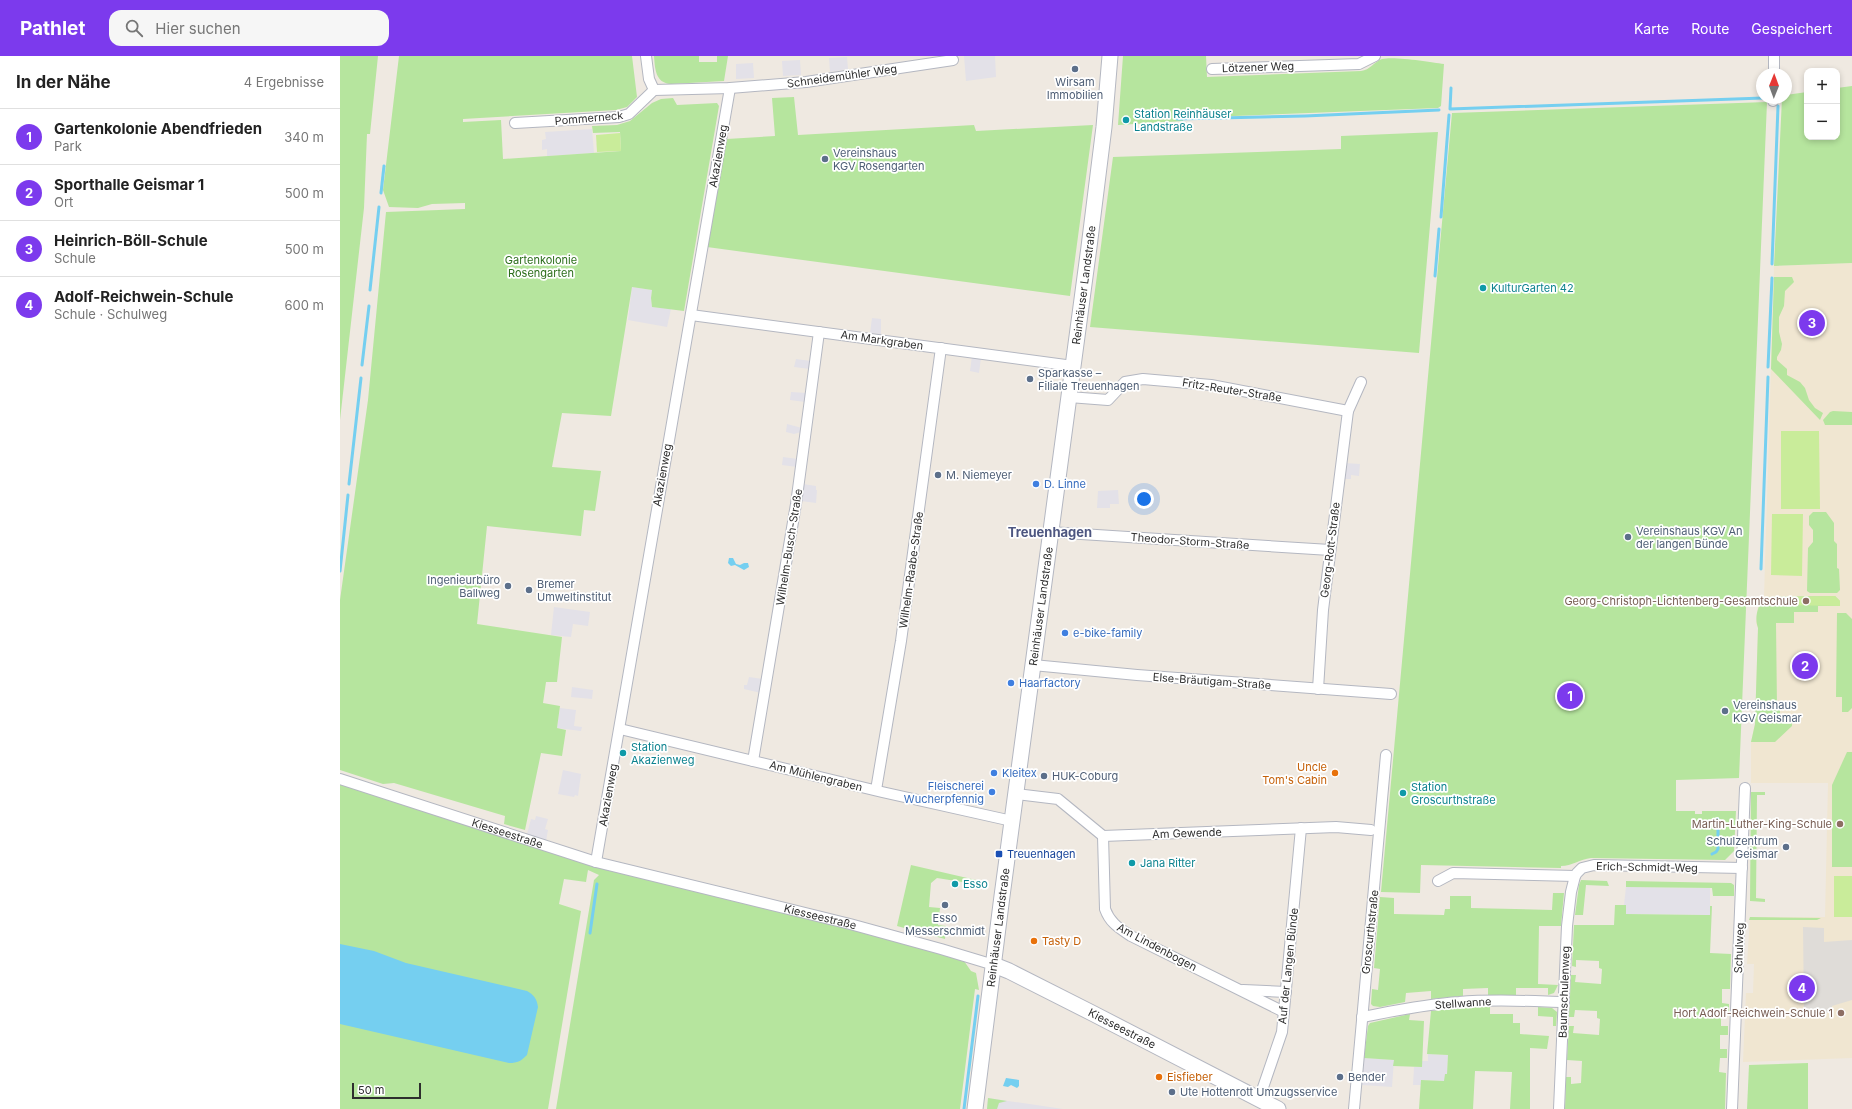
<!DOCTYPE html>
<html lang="de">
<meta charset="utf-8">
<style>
body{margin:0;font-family:Inter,sans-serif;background:#f6f6f6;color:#222}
.controls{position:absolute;right:12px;top:12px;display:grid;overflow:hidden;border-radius:8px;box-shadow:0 2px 6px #0003}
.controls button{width:36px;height:36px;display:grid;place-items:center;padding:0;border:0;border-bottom:1px solid #e0e0e0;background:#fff;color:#222;font:20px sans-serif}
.compass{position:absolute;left:1416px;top:12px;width:36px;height:36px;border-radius:50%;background:#fff;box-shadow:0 2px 6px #0003;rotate:1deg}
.scale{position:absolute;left:12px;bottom:10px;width:69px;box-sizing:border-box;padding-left:4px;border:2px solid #2e2e2e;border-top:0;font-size:11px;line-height:14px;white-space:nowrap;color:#2e2e2e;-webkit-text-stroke:3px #fff;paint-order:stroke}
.you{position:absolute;left:804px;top:443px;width:14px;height:14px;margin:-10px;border:3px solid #fff;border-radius:50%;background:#1a73e8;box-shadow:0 0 0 6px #1a73e833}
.badge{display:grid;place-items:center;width:26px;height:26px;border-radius:50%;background:#7c3aed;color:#fff;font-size:13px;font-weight:700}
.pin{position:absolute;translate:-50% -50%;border:2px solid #fff;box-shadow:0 1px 4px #0006}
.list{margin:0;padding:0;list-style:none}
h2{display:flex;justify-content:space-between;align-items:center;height:52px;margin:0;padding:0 16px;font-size:17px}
h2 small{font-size:13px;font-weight:400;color:#767676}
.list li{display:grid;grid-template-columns:26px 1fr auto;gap:12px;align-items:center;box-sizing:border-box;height:56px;padding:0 16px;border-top:1px solid #e0e0e0}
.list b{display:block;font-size:15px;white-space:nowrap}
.list p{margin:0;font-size:13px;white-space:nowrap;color:#767676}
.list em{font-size:13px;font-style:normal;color:#767676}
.icon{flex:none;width:22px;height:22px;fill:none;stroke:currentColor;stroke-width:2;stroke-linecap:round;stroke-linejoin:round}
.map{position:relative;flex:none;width:1512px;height:1053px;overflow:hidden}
header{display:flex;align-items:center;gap:24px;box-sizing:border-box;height:56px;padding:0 20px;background:#7c3aed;color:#fff}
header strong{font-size:19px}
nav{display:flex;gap:22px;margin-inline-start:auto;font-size:14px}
.search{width:280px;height:36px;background:#f6f6f6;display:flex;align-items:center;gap:10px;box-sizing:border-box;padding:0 14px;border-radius:12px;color:#767676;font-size:15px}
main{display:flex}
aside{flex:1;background:#fff}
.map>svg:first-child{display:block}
</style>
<header>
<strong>Pathlet</strong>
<div class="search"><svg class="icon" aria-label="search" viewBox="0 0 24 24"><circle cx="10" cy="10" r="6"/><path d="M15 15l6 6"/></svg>Hier suchen</div>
<nav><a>Karte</a><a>Route</a><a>Gespeichert</a></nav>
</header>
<main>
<aside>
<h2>In der Nähe<small>4 Ergebnisse</small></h2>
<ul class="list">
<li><span class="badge">1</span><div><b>Gartenkolonie Abendfrieden</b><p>Park</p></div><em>340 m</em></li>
<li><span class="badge">2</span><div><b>Sporthalle Geismar 1</b><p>Ort</p></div><em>500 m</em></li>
<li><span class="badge">3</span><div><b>Heinrich-Böll-Schule</b><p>Schule</p></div><em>500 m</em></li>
<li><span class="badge">4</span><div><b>Adolf-Reichwein-Schule</b><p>Schule · Schulweg</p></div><em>600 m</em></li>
</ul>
</aside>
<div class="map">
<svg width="1512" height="1053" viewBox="0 0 1512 1053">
<rect width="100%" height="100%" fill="#efe9e1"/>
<g fill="#e3e1e8">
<path d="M624 0H655L656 21 626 25Z"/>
<path d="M507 1 508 13 490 16 489 2Z"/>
<path d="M460 4 461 19 443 20 442 5Z"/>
<path d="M413 7 414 22 396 23V8Z"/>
<path d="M252 73 254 97 207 100V93L202 94V84L206 83 205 76Z"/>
<path d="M292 231 312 234 311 242 312 251 331 253 327 271 288 264Z"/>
<path d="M532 262 541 263V278L530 277Z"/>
<path d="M632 300 641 302 639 317 630 315Z"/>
<path d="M456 303 471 305 470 313 454 311Z"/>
<path d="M451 336 467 337 465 346 450 344Z"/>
<path d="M447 368 462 372 461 376 454 378 446 376Z"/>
<path d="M443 401 458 403 457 411 442 409Z"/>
<path d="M1004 407 1020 408 1019 420 1011 419V423H1002Z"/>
<path d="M463 428 476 430V434H477L476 447 461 445Z"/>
<path d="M778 434 779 448H770V452H757L758 435Z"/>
<path d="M214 551 250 556 248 570 233 568 231 581 211 579Z"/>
<path d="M409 621 423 623 421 637 404 633V629H407Z"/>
<path d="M232 631 253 634 252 643 231 641Z"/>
<path d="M220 652 236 654 234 670 242 671 241 675 217 672Z"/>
<path d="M223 714 241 718 238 740 235 739 234 741 218 738Z"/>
<path d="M196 760 208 763 205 773 208 774 206 785 187 778 191 763 195 764Z"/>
<path d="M1286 831 1370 832V859L1286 858V850L1284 849Z"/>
<path d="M1088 998 1108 999 1107 1018H1105V1025L1081 1024V1029H1073L1074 1011H1082V1005H1088Z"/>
<path d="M1024 1002 1054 1004 1052 1031 1022 1029Z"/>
<path d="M648 1042 723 1053H647Z"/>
</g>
<path fill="#f0e6d1" d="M1512 207V1002L1403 1006 1406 937H1413L1414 908H1407L1410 861H1485L1488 727H1411V686L1415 668 1418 572 1416 567 1418 550 1424 541 1434 210Z"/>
<g fill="#b6e59e">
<path d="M0 0H38L30 78H27L24 152 0 364Z"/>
<path d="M59 0H292L297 41 287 51 276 54 123 63V66L161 64 163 103 281 95 280 76 253 77 252 70 277 69 290 65 312 47 321 43 333 42 337 49 377 47 379 50 344 255 312 251 311 242 312 234 292 231 271 360 222 357 212 411 261 415 255 455 244 454 241 480 147 470 137 568 222 581 217 626H206L203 647 220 650 217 672 226 674 222 700 201 697 185 774 164 768 165 760 54 727 43 728 0 714V544L28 344 46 156 125 153V147L92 148 78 152 49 151 43 134Z"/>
<path d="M314 0H359V6H377V0H388L384 25 331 28C315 27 315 12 314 0Z"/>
<path d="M783 0H866L867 21 1021 15C1030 14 1034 6 1042 3 1054 0 1090 6 1104 8L1101 50 1098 52 843 62V65L778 69Z"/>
<path d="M1512 30V207L1434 210 1442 42H1446V39L1467 36V81H1497V32Z"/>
<path d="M454 41 458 79 634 69 636 75 753 69 730 240 367 191 387 83 435 80 432 42Z"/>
<path d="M1427 46 1399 722 1336 724V755H1355V758H1362V755H1396L1394 795 1385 804 1251 802C1240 803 1232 810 1221 810V812L1081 809 1080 837 1041 836 1112 57Z"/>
<path d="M1098 76 1079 297 750 271 773 101 1001 93V80Z"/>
<path d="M1434 221H1452L1454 226 1445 235 1444 250 1439 261V276L1442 288 1441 294 1437 301V304L1447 313V319L1460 326 1465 332 1469 344 1475 352 1483 357 1480 364 1431 313Z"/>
<path d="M1493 355 1512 356V369H1485L1483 364 1490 356Z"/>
<path d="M1473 456H1486L1494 467V485L1497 488V512L1499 513 1500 534 1497 537H1470L1467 535 1468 492 1473 486V474L1469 469V460Z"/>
<path d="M1495 540 1500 545V550H1478V556H1454V567H1436L1437 652H1440V662L1459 661V666H1452V670L1435 686H1411L1415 668 1418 572C1414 561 1418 550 1424 541Z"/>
<path d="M1497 557H1506L1512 563V652L1508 656H1502V641H1496Z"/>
<path d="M1507 696H1512V811H1492V729Z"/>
<path d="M0 726 248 808 512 872 624 905 631 915 636 917 639 934 635 933 620 1053H216L254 824 259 819 248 814 246 826 224 823 219 848 241 855 208 1053H0Z"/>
<path d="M1411 736H1425V739H1417L1416 842 1425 843V846L1410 845Z"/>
<path d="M571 809 636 824 635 828 597 822 591 827 589 851 600 852 598 869 606 870 605 883 557 870Z"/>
<path d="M1241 824 1267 825 1269 830 1246 829 1243 859H1235L1239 829Z"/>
<path d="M1286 825 1391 827 1394 829V840H1373L1372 832 1286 831Z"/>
<path d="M1213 837H1224L1221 870H1199L1198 928 1218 929 1214 937 1208 939V932H1176V939H1148V932L1123 933V940L1091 943V935L1066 937 1065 946 1040 951 1033 950 1031 948 1032 933 1038 934 1040 913 1034 912 1040 841 1054 842V858L1104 859 1105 853H1110V840H1131V852L1212 854Z"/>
<path d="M1275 849H1286V858L1365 859H1370V850H1372L1370 897 1391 898 1390 933H1382V947L1389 948V956H1381V970H1388V979H1380V993H1387V1002H1380L1379 1016 1386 1017 1385 1053H1225L1226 1021H1231V1028L1241 1027 1242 1005 1227 1004 1229 970H1234L1233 977 1259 979 1260 963 1257 962V955L1235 954 1234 961H1229L1231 919H1236L1235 926 1261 928 1262 913 1259 912V905L1236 904V911L1232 910 1234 869H1274Z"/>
<path d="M1410 861 1481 862 1477 864H1409Z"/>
<path d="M1132 951H1150V958H1173V967H1180V978L1209 980 1207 993 1190 992V1053H1170L1172 1016 1135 1015 1133 1053H1079L1081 1024 1104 1025 1105 1018H1107L1108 999 1087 998 1091 955Z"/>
<path d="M1198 951 1212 952 1217 956 1216 970H1213V961L1198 960Z"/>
<path d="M1070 958 1069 964 1084 965 1082 1011 1053 1010 1054 1004 1024 1002 1028 970 1030 967Z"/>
<path d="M1468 1007V1053H1407L1409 1009Z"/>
<path d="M648 1042 667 1045 659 1047 657 1053H647Z"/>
</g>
<g fill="#c9ec9a">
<path d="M280 77 281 95 257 96 256 79Z"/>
<path d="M1441 375H1479L1480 453H1441Z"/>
<path d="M1432 458H1463L1462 520 1431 519Z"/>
<path d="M1495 540 1500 545V550L1440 549V541Z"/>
<rect x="1494" y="820" width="18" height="41"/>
</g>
<path fill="#dfdcd8" d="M1463 871 1484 872V886L1512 884V944L1492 950V957H1464Z"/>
<g fill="#75cff0">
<path d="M389 502H393L396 508 400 509 404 507H408L409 511 404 514 395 509 391 510 388 507Z"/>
<path d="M0 888 34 895 66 907 187 935C194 939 197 943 198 951L187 999C181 1005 178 1007 169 1007L0 968Z"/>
<path d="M666 1022 679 1024V1030L677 1032 671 1029 668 1031 663 1030Z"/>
</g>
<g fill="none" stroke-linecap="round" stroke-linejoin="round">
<g stroke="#75cff0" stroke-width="3">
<path d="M1111 32 1110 53 1423 42"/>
<path d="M837 63 965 60 1099 54"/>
<path d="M41 137 44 110"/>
<path d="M1101 161 1109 59"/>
<path d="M1432 208 1438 50"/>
<path d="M1095 220 1099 173"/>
<path d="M30 234 39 151"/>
<path d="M22 309 29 250"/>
<path d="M1428 311 1432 222"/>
<path d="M9 428 21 322"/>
<path d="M1421 513 1428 321"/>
<path d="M0 515 8 439"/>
<path d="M1372 798 1376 796 1378 793V763"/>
<path d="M250 877 257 828"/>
<path d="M624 1053 638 940"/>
</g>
<defs>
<g id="street">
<path d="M306 0 309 23 314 34"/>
<path d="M872 13 1019 8 1035 0"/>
<path d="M1434 18V0"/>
<path d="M1433 45V42"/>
<path d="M175 67 279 61 289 58 314 34 390 32 466 26 613 4"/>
<path d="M351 259 733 310"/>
<path d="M729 341 768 344 785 326 803 323 871 329 1008 355"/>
<path d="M710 476 990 494"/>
<path d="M693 609 797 619 1051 638"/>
<path d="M978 633 983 554 1008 355 1021 326"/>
<path d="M280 673 542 736 672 765"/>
<path d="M413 705 456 448 479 276"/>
<path id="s1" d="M0 723 256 806 510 868 601 893 654 909"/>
<path d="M536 734 561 585 601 292"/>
<path d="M676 738 718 743 763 780 996 771 1031 774"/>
<path d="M763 780 765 853C770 867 779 872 791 880L944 956"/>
<path d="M256 806 390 32"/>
<path d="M1098 825 1113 817 1235 820"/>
<path d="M903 934 946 936"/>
<path d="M1022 961C1054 955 1086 948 1119 946 1154 943 1189 945 1224 946"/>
<path d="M919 1043 942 976 961 772"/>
<path d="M1014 1053 1046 699"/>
<path d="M1219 1053 1227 870 1231 836 1235 820 1237 817 1242 812 1254 809 1402 812"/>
<path d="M1392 1053 1405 732"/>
</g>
<g id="secondary">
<path id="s2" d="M654 909 669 915 752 957 938 1053"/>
<path id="s3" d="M635 1053 662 840 749 191 764 71 770 0"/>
</g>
</defs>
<use href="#street" stroke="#b4b7c1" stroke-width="12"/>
<use href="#secondary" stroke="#b4b7c1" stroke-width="17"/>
<use href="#street" stroke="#fff" stroke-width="10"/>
<use href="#secondary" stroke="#fff" stroke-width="15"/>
</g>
<g fill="#5c6f8a" stroke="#fff" stroke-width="1.5">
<circle cx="735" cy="13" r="4"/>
<circle cx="485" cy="103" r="4"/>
<circle cx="690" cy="323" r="4"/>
<circle cx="598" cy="419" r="4"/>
<circle cx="1288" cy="481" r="4"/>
<circle cx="168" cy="530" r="4"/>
<circle cx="189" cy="534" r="4"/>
<circle cx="1385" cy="655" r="4"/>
<circle cx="704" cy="720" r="4"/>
<circle cx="1446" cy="791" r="4"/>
<circle cx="605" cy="849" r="4"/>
<circle cx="1000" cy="1021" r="4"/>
<circle cx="832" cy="1036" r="4"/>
</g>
<g fill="#0f9aa8" stroke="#fff" stroke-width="1.5">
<circle cx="786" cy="64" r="4"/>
<circle cx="1143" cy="232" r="4"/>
<circle cx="283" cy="697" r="4"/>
<circle cx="1063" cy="737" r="4"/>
<circle cx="792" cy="807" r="4"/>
<circle cx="615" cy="828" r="4"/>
</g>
<g fill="#3f7fe0" stroke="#fff" stroke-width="1.5">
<circle cx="696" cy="428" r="4"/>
<circle cx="725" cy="577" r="4"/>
<circle cx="671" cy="627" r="4"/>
<circle cx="654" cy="717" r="4"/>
<circle cx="652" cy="736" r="4"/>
</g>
<g fill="#8d6e63" stroke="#fff" stroke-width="1.5">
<circle cx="1466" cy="545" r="4"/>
<circle cx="1500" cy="768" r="4"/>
<circle cx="1501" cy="957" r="4"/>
</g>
<g fill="#e8710a" stroke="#fff" stroke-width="1.5">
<circle cx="995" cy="717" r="4"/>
<circle cx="694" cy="885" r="4"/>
<circle cx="819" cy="1021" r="4"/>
</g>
<rect fill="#1a4fb4" stroke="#fff" stroke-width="1.5" x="655" y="794" width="8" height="8" rx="2"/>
<g text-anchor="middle" stroke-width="3.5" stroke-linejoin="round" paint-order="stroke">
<g font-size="11" fill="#2e2e2e" stroke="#fff">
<text transform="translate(918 11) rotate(-2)" y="4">Lötzener Weg</text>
<text transform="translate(502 20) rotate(-8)" y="4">Schneidemühler Weg</text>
<text transform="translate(249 62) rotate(-5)" y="4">Pommerneck</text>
<text transform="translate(378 100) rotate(-80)" y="4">Akazienweg</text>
<text dy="4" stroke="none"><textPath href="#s3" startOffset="831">Reinhäuser Landstraße</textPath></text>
<text transform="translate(542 284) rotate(8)" y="4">Am Markgraben</text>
<text transform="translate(892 334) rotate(9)" y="4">Fritz-Reuter-Straße</text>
<text transform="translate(322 419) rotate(-80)" y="4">Akazienweg</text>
<text transform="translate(850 485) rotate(4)" y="4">Theodor-Storm-Straße</text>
<text transform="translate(449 491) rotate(-81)" y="4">Wilhelm-Busch-Straße</text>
<text transform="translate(990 494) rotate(-83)" y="4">Georg-Rott-Straße</text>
<text transform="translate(571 514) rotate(-82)" y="4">Wilhelm-Raabe-Straße</text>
<text dy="4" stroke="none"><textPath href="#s3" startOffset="507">Reinhäuser Landstraße</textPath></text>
<text transform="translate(872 625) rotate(4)" y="4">Else-Bräutigam-Straße</text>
<text transform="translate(476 720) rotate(14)" y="4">Am Mühlengraben</text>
<text transform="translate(268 739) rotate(-80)" y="4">Akazienweg</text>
<text dy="4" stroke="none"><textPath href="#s1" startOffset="176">Kiesseestraße</textPath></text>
<text transform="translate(847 777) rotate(-2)" y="4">Am Gewende</text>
<text transform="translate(1307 811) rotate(1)" y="4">Erich-Schmidt-Weg</text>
<text dy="4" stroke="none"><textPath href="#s1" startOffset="500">Kiesseestraße</textPath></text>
<text dy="4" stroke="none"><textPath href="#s3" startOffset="183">Reinhäuser Landstraße</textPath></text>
<text transform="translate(1030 876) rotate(-84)" y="4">Groscurthstraße</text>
<text transform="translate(817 891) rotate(28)" y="4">Am Lindenbogen</text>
<text transform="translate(1399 892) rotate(-88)" y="4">Schulweg</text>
<text transform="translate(948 910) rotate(-84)" y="4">Auf der Langen Bünde</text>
<text transform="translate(1224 936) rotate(-88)" y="4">Baumschulenweg</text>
<text transform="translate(1123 947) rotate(-4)" y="4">Stellwanne</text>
<text dy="4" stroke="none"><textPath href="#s2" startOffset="143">Kiesseestraße</textPath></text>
</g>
<g font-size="11" fill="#4e5e75" stroke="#fff" text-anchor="start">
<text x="735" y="30" text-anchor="middle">Wirsam<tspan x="735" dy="13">Immobilien</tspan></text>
<text x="493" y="101">Vereinshaus<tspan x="493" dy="13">KGV Rosengarten</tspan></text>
<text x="698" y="321">Sparkasse –<tspan x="698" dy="13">Filiale Treuenhagen</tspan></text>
<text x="606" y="423">M. Niemeyer</text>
<text x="1296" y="479">Vereinshaus KGV An<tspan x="1296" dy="13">der langen Bünde</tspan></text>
<text x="160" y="528" text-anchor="end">Ingenieurbüro<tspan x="160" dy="13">Ballweg</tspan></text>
<text x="197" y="532">Bremer<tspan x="197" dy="13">Umweltinstitut</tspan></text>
<text x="1393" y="653">Vereinshaus<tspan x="1393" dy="13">KGV Geismar</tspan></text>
<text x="712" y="724">HUK-Coburg</text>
<text x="1438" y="789" text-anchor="end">Schulzentrum<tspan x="1438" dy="13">Geismar</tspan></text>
<text x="605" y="866" text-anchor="middle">Esso<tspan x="605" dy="13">Messerschmidt</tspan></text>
<text x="1008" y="1025">Bender</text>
<text x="840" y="1040">Ute Hottenrott Umzugsservice</text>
</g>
<g font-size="11" fill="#0d838f" stroke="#fff" text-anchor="start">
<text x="794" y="62">Station Reinhäuser<tspan x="794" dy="13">Landstraße</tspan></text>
<text x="1151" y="236">KulturGarten 42</text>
<text x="291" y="695">Station<tspan x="291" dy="13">Akazienweg</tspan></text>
<text x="1071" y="735">Station<tspan x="1071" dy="13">Groscurthstraße</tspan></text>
<text x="800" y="811">Jana Ritter</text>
<text x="623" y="832">Esso</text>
</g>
<g font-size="11" fill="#2c6e1b" stroke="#fff">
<text x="201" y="208">Gartenkolonie<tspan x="201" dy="13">Rosengarten</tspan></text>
</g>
<g font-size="11" fill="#366cbe" stroke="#fff" text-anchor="start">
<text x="704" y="432">D. Linne</text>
<text x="733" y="581">e-bike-family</text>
<text x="679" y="631">Haarfactory</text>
<text x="662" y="721">Kleitex</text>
<text x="644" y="734" text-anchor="end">Fleischerei<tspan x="644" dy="13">Wucherpfennig</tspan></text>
</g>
<g font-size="11" fill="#785e54" stroke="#fff" text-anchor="end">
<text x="1458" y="549">Georg-Christoph-Lichtenberg-Gesamtschule</text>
<text x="1492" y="772">Martin-Luther-King-Schule</text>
<text x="1493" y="961">Hort Adolf-Reichwein-Schule 1</text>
</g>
<g font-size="11" fill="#c56008" stroke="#fff" text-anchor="start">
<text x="987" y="715" text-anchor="end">Uncle<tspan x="987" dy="13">Tom's Cabin</tspan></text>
<text x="702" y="889">Tasty D</text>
<text x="827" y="1025">Eisfieber</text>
</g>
<g font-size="11" fill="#164399" stroke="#fff" text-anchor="start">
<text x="667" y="802">Treuenhagen</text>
</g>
<g font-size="13" font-weight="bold" fill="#4d5680" stroke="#fff">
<text x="710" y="481">Treuenhagen</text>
</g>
</g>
</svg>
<div class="controls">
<button>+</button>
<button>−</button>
</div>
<svg class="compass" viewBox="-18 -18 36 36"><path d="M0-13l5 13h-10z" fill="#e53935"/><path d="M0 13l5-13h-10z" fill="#767676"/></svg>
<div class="scale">50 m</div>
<div class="you"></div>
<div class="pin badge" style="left:1230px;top:640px">1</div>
<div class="pin badge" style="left:1465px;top:610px">2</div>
<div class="pin badge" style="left:1472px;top:267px">3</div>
<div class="pin badge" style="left:1462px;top:932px">4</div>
</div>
</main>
